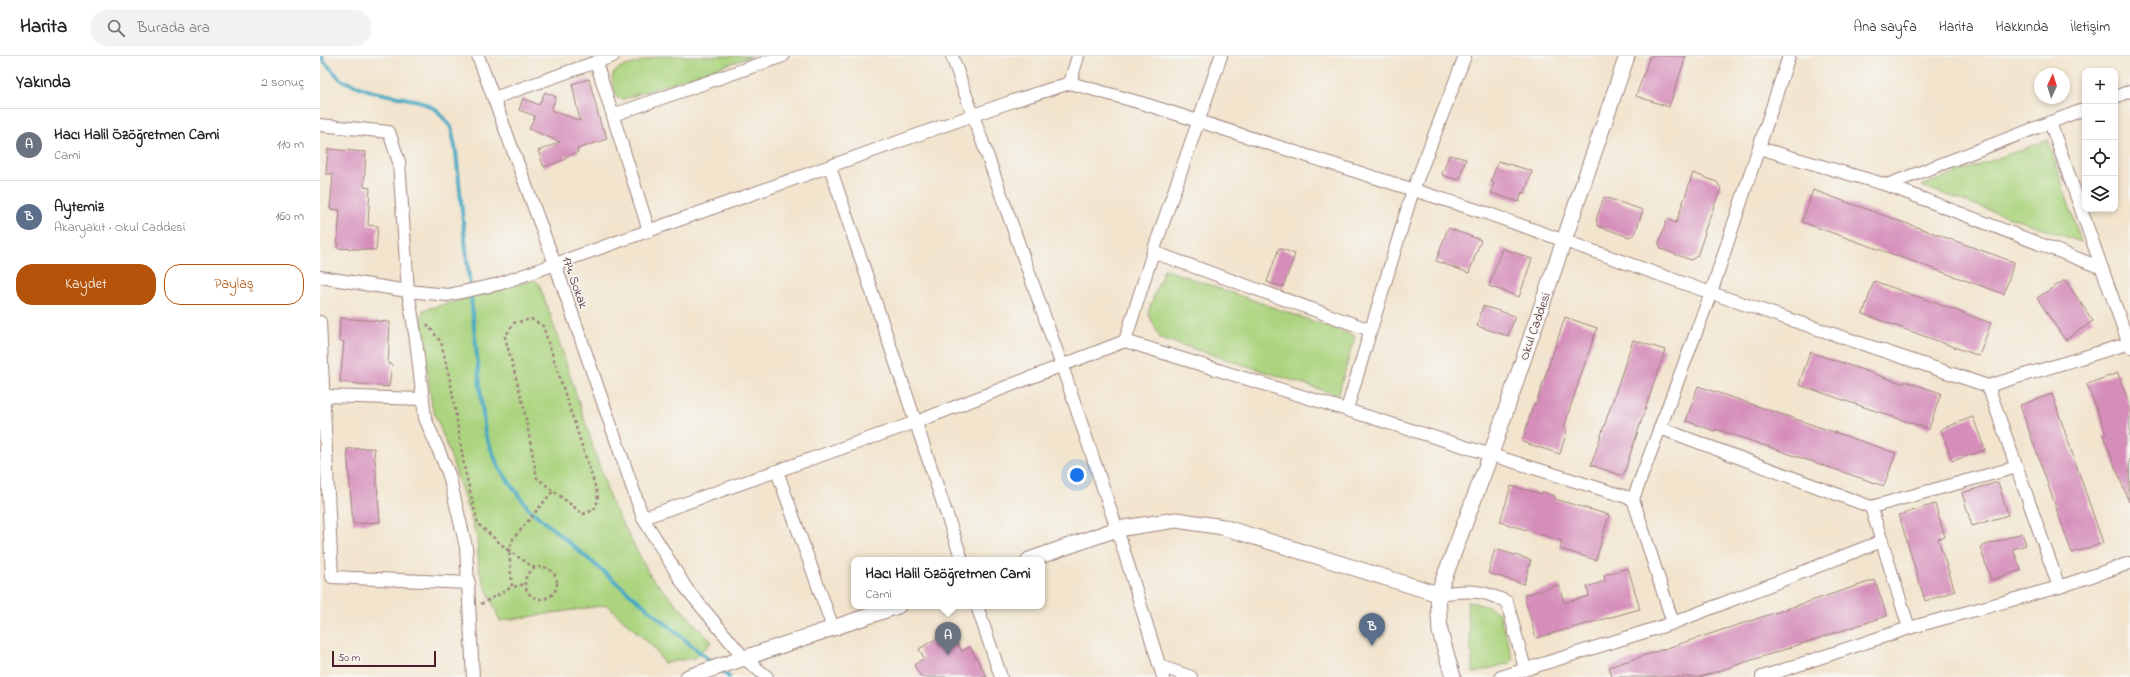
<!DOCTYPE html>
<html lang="tr">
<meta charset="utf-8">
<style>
body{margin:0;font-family:"Indie Flower",sans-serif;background:#f2f2f2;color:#222}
.controls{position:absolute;right:12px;top:12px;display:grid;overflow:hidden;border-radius:8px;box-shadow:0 2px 6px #0003}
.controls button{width:36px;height:36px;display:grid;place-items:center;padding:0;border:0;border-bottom:1px solid #e0e0e0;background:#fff;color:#222;font:20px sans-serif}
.compass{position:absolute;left:1714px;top:12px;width:36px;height:36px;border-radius:50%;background:#fff;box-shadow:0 2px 6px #0003;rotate:4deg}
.scale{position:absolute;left:12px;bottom:10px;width:104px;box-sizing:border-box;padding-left:4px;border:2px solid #4a1f2b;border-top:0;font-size:11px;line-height:14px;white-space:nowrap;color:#4a1f2b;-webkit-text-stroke:3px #f6f6f2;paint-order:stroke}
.you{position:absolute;left:757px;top:419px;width:14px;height:14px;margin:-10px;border:3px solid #fff;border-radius:50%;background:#1a73e8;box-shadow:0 0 0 6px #1a73e833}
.badge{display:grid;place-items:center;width:26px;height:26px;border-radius:50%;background:#b45309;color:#fff;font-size:13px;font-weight:700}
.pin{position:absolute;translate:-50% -33px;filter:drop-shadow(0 1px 2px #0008)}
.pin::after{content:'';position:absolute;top:21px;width:14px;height:12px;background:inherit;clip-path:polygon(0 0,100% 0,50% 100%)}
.popup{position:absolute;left:531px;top:501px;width:194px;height:52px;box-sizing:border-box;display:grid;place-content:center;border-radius:8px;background:#fff;filter:drop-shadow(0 1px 3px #0005);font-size:13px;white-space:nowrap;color:#767676}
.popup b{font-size:15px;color:#222}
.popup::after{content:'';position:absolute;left:50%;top:100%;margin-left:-8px;border:8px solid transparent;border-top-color:#fff}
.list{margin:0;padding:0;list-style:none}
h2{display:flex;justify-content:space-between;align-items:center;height:52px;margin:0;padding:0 16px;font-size:17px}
h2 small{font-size:13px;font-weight:400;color:#767676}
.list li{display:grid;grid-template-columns:26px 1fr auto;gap:12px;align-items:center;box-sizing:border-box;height:72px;padding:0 16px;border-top:1px solid #e0e0e0}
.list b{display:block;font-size:15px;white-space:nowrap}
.list p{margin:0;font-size:13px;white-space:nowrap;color:#767676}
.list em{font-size:13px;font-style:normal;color:#767676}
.actions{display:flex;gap:8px;padding:12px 16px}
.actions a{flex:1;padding:9px 0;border:1px solid #b45309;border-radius:16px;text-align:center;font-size:14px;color:#b45309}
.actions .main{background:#b45309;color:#fff}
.icon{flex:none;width:22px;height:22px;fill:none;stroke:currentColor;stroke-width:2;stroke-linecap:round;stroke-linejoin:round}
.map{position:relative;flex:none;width:1810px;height:621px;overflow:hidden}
header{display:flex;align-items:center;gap:24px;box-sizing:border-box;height:56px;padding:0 20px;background:#fff;border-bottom:1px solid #e0e0e0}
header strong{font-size:19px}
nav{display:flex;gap:22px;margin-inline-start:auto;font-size:14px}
.search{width:280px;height:36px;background:#f2f2f2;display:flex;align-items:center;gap:10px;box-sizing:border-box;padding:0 14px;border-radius:16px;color:#767676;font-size:15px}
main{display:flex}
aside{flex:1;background:#fff}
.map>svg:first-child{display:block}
</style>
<header>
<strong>Harita</strong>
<div class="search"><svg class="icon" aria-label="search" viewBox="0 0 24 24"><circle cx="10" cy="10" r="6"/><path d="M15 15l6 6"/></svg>Burada ara</div>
<nav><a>Ana sayfa</a><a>Harita</a><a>Hakkında</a><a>İletişim</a></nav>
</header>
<main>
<aside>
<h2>Yakında<small>2 sonuç</small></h2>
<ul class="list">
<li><span class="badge" style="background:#6b7280">A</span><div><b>Hacı Halil Özöğretmen Cami</b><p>Cami</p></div><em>110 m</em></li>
<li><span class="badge" style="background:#5c6f8a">B</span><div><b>Aytemiz</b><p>Akaryakıt · Okul Caddesi</p></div><em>160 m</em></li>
</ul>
<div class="actions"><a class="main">Kaydet</a><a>Paylaş</a></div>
</aside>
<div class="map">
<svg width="1810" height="621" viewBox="0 0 1810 621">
<rect width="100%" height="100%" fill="#f6f6f2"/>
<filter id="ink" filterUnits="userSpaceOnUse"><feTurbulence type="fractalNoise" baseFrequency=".025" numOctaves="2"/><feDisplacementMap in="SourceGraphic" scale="8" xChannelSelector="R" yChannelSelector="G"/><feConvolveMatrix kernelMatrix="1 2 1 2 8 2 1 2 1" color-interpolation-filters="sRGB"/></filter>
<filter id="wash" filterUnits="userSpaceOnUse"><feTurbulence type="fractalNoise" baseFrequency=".012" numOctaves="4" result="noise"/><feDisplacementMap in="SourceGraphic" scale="16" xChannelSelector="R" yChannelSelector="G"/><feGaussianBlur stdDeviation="0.9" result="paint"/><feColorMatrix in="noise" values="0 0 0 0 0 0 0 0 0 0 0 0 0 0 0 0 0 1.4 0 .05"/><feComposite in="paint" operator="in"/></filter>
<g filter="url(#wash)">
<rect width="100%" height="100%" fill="#f2e4cd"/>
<g fill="#acd47f" stroke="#7b7a55">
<path d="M339 0H433L304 43 297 42 292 26 293 18 299 12Z"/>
<path d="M1728 84 1761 186 1601 130Z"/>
<path d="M844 213 1035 280 1018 339 840 282 828 257Z"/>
<path d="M215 224 219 228 231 261 291 446 331 521 392 586 374 602 344 607 333 591 287 549 180 565 159 515 157 482 129 395 112 351 101 268 103 254Z"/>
<path d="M1147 545 1169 551 1179 557 1193 603 1190 607 1153 617Z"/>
</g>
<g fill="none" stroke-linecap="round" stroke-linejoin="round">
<g stroke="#42a8c2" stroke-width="4">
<path d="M2 0V3L21 24 53 36 99 45 117 54 131 71 136 96 165 378 179 412 209 453 395 609"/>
<path d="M400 613 409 621"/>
</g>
</g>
<g id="blocks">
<g fill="#d58eba">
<path d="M1330 0H1366L1349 51 1316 40Z"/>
<path d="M269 23 282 73 284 72 287 83 257 93 258 96 245 101 246 103 224 111 218 95 240 86 209 73 215 60 199 54 203 42 219 49 225 36 236 41 231 54 260 65 252 28Z"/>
<path d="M8 93 46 96 44 131 50 132 48 169 58 170 56 194 17 192 20 154 10 153 13 118H6Z"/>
<path d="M1129 99 1146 103 1139 124 1122 119Z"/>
<path d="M1178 105 1212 115 1205 137 1202 136 1199 146 1171 137 1174 127 1171 126Z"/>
<path d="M1373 117 1397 126 1401 132 1384 176 1385 177 1377 200 1371 204 1341 193 1339 187 1347 163 1356 167Z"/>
<path d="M1493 134 1694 206 1684 238 1482 166Z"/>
<path d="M1284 141 1323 154 1315 178 1309 181 1278 170 1276 164Z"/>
<path d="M1128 172 1161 184 1149 217 1116 205Z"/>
<path d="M959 192 975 198 963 231 947 226Z"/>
<path d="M1182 192 1212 203 1199 241 1169 230Z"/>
<path d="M1745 224 1773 265 1745 284 1717 242Z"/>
<path d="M1554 225 1671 267 1659 300 1543 258Z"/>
<path d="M1163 250 1195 260 1188 280 1157 270Z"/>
<path d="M1245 261 1277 272 1249 355 1244 373 1247 375 1240 398 1202 386 1214 347 1216 348Z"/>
<path d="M20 262 70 266 68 308H72L69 331 20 326 24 286 19 285Z"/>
<path d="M1313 284 1345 294 1303 420 1271 409Z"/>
<path d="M1490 296 1584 328 1585 325 1621 337 1609 373 1479 329Z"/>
<path d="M1798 317 1810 350 1809 446 1783 379 1786 378 1767 328Z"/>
<path d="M1378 330 1576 397 1564 430 1396 373 1395 375 1366 365Z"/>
<path d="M1732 338 1783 487 1752 497 1700 349Z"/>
<path d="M1653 361 1665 394 1632 405 1621 373Z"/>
<path d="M54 392 60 466 33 468 27 393Z"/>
<path d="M1678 426 1688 459 1652 470 1642 437Z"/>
<path d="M1191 430 1222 438V436L1235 440V443L1289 459 1276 504 1240 493 1242 485 1180 466Z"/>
<path d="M1615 448 1625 481 1618 483 1635 535 1605 545 1579 459Z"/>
<path d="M1702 477 1706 489 1693 493 1701 514 1671 524 1660 491Z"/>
<path d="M1175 493 1211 504 1204 528 1168 517Z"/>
<path d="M1308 512 1320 553 1216 582 1204 539 1239 529 1244 547 1269 540 1267 531 1285 525 1284 519Z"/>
<path d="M1555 524 1567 560 1380 621H1292L1289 611Z"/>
<path d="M620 580 627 593 637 587 642 595 650 591 667 621H601L594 609 604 602 599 593Z"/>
</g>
</g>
</g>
<g filter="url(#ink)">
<use href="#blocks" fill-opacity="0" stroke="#9e827c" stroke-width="1"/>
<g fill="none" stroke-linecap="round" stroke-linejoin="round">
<defs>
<g id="minor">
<path d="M158 0 235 208 323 462 366 532 424 602 447 621"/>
<path d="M632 0 742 310 797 473 843 621"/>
<path d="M901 0 833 196 1050 274"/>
<path d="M276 6 329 175"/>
<path d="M750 27 758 0"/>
<path d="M1795 41 1810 35"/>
<path d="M174 42 293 0"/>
<path d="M293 59 463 0"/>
<path d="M1730 66 1810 291"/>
<path d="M0 69 69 76 79 106 88 235 96 284 105 362 129 419 146 491 153 621"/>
<path d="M1439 92 1567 129 1782 212"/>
<path d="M510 111 642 504"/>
<path d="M1567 129 1765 53"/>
<path d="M0 221 88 235 128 239 179 228 693 45 750 27 825 48 1169 158 1391 237 1668 330 1810 287"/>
<path d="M0 266 12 521 149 527"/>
<path d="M805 285 833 196"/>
<path d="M1668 330 1739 531"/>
<path d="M3 340 103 343"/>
<path d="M1027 353 1093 134 1145 0"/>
<path d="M1340 372 1551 451 1589 572"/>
<path d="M457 415 513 572"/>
<path d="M1551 451 1697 411"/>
<path d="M323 462 596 366 805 285 1313 443"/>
<path d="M1118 538C1149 535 1158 532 1187 546L1205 613"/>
<path d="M657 550 681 621"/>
<path d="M1353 567 1313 443 1391 237 1469 0"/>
<path d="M840 610 871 621"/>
<path d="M1181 621 1353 567 1562 485"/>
<path d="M1442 621 1589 572 1739 531 1810 507"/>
</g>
<g id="tertiary">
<path d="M709 504 797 473 856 464 903 471 1118 538"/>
<path d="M368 621 578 550"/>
<path d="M1133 621 1120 576 1118 538 1171 398 1307 0"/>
</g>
</defs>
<use href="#minor" stroke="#9e827c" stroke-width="14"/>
<use href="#tertiary" stroke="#9e827c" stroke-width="17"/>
<g stroke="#9e827c" stroke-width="2.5" stroke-dasharray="3 3" stroke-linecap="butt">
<path d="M211 263 223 270 277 436 278 444 274 454 263 458 217 422 203 348 185 281 194 267Z"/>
<path d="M107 268 121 286 131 329 145 415 158 468 189 495 192 531 205 528"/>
<circle cx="221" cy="527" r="16"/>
<path d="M215 512 189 495 193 483 233 435"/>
<path d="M161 548 192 531"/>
</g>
<use href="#minor" stroke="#fff" stroke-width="12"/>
<use href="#tertiary" stroke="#fff" stroke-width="15"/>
</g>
</g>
<g text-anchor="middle" stroke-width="3.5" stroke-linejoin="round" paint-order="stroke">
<g font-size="13" fill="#4a1f2b" stroke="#f6f6f2">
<text transform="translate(256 226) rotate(71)" y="5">174. Sokak</text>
<text transform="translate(1214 270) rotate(-71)" y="5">Okul Caddesi</text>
</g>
</g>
</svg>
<div class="controls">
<button>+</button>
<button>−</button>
<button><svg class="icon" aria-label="locate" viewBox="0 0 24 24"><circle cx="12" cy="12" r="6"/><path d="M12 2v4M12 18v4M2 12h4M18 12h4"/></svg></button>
<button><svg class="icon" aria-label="layers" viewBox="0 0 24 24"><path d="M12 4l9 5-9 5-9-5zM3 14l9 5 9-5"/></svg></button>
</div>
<svg class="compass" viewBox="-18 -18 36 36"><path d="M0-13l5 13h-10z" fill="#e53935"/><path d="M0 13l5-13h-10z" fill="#767676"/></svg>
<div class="scale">50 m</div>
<div class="you"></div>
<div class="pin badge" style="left:628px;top:599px;background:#6b7280">A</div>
<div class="popup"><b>Hacı Halil Özöğretmen Cami</b>Cami</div>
<div class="pin badge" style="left:1052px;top:590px;background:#5c6f8a">B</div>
</div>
</main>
